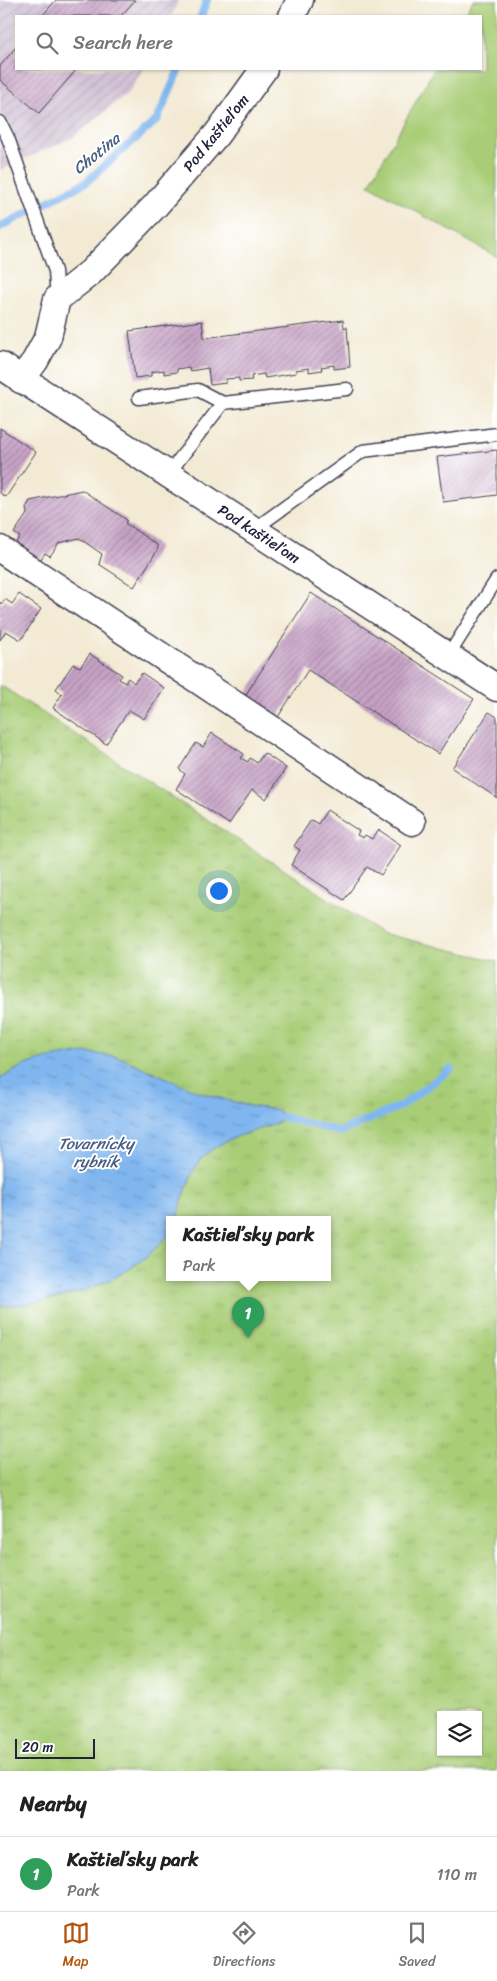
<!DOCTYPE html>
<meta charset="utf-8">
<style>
body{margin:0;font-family:Sriracha,sans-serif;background:#f6f6f6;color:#202124}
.controls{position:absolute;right:15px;bottom:15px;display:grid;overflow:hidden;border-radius:0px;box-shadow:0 1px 4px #0004}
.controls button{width:45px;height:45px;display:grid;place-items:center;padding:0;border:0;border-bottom:1px solid #e0e0e0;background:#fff;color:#202124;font:25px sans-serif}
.scale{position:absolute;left:15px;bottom:12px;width:80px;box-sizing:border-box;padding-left:5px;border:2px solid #22223b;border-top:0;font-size:14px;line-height:18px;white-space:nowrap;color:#22223b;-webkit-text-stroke:4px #fff;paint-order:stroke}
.you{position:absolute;left:218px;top:890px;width:18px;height:18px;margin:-12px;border:4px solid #fff;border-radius:50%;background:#1a73e8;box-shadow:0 0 0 8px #1a73e833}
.badge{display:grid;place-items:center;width:32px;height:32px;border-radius:50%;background:#b45309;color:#fff;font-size:16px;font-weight:700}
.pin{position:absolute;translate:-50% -41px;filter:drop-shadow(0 1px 2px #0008)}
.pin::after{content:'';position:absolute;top:26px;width:18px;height:15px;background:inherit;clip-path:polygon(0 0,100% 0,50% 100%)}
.popup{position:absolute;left:166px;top:1216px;width:165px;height:65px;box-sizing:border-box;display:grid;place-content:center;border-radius:0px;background:#fff;filter:drop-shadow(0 1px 4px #0005);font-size:16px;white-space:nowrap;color:#757577}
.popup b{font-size:19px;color:#202124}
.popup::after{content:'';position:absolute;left:50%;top:100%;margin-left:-10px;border:10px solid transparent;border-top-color:#fff}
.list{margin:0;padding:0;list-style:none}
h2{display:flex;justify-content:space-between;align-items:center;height:65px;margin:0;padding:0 20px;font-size:21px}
h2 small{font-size:16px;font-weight:400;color:#757577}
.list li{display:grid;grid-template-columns:32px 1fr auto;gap:15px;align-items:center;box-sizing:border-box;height:75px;padding:0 20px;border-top:1px solid #e0e0e0}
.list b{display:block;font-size:19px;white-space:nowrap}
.list p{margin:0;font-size:16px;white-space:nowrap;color:#757577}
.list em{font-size:16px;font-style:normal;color:#757577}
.icon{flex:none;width:28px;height:28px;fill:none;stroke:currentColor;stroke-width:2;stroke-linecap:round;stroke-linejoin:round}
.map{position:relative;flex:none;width:497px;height:1771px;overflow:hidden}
.search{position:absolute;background:#fff;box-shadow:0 1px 4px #0004;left:15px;right:15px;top:15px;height:55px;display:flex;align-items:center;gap:12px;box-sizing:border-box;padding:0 18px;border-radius:0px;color:#757577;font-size:19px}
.sheet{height:140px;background:#fff}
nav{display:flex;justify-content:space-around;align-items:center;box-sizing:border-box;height:70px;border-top:1px solid #e0e0e0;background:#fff;font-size:14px;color:#757577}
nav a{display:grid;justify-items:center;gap:2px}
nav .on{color:#b45309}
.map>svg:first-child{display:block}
</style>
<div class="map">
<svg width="497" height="1771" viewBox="0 0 497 1771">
<defs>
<pattern id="industrial-furrows" width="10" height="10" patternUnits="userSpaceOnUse" patternTransform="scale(1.25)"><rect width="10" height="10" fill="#cebed2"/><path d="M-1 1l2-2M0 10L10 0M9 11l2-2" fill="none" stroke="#b1a3b5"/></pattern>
<pattern id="park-tufts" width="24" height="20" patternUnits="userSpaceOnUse" patternTransform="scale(1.25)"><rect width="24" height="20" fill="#a8cd76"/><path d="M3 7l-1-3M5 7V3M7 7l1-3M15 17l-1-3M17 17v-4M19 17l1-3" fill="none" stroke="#90b067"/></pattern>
<pattern id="water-ripples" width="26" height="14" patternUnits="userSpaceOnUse" patternTransform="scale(1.25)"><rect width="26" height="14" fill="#80b6ef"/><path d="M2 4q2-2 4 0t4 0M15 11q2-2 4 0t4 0" fill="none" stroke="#6894c3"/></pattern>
<pattern id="building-hatch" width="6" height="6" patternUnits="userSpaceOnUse" patternTransform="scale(1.25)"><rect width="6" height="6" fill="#c7a3c6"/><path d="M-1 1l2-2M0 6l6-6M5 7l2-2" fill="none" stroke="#a184a2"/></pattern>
</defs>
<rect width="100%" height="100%" fill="#fff"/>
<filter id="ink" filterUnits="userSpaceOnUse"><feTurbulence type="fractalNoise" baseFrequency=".02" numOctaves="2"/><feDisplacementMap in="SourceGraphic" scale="10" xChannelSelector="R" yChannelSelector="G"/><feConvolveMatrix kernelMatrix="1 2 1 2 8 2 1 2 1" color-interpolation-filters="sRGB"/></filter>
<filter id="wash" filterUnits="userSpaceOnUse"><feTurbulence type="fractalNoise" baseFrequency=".0096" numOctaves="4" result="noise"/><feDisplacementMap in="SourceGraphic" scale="20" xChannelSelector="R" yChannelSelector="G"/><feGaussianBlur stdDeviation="1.12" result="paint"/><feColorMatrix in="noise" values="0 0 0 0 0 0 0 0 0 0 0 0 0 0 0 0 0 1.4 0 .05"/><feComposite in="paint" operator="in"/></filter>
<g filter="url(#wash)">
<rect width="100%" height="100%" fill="#f3ead4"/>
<path fill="url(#industrial-furrows)" d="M0 0H179L171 16H16V69H143L130 91 72 138 0 170Z"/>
<path fill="url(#park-tufts)" stroke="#657858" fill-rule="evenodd" d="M0 685 381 933 497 961V1771H0ZM169 1219H327V1277H169ZM441 1715H478V1752H441Z"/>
<path fill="#a8cd76" stroke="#657858" d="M473 0H497V257L369 185 434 69H481V16H464Z"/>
<path fill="url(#water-ripples)" stroke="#516c95" d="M89 1053 119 1057 201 1093 249 1106 278 1110 283 1117C277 1126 267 1126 257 1130 196 1149 195 1161 177 1218L169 1219C169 1223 170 1227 169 1231 168 1238 160 1244 155 1249 118 1286 52 1304 0 1306V1079C29 1059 55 1056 89 1053Z"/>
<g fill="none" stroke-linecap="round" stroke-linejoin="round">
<g stroke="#80b6ef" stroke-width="8">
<path d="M201 16 207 0"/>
<path d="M0 227 86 182 157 120 179 69"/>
<path d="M283 1117 340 1132 401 1106 451 1069"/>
</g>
</g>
<g id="blocks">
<g fill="url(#building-hatch)">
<path d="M56 0H135L121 16H42Z"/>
<path d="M16 47V69H77L39 113 0 80V66Z"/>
<path d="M343 320 344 328 347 327 350 367 334 369V365L321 367 322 370 309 372V368L296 370V373L265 378 264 374 251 376 252 380 239 381V378L226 379V383L210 385 208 368 190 371 189 367 177 369V372L164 374V370L151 372V376L135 378 129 331 202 321 204 338Z"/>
<path d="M0 428 36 452 6 497 0 493Z"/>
<path d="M497 450V495L443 502 437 457Z"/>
<path d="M82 490 127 520 125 523 157 545 158 549 134 587 99 564 102 554 79 538 59 543 50 556 45 553 41 559 35 560 17 548 16 542 20 537 14 533 27 514 26 508 30 501Z"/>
<path d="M311 593 474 699 438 754 308 670 278 717 245 696Z"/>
<path d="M19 594 41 609 21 640 6 631 0 640V602L2 604 5 599 12 604Z"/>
<path d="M90 654 122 675 119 679 125 683 128 678 134 683 142 673 164 688 144 719 129 710 106 744 53 708 62 694 56 689 73 664 80 667Z"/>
<path d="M489 712 497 717V798L452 768Z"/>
<path d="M212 733 244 754 241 758 248 762 250 758 257 763 264 753 286 768 266 799 252 790 229 824 176 789 185 774 179 769 196 743 203 747Z"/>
<path d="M327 810 359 831 357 835 363 838 365 835 372 839 379 830 401 845 381 875 367 867 344 900 291 865 300 850 294 846 311 820 318 824Z"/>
</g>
</g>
</g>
<g filter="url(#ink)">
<use href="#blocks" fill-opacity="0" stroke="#414052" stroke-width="1"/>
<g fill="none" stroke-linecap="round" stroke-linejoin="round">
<defs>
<g id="service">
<path d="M0 122 8 138 55 271 57 299"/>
<path d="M139 398 198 390 223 403 168 474"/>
<path d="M223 403 347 389"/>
<path d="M253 530 363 451 497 434"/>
<path d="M448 656 497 579"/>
</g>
<g id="minor">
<path d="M292 16 300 0"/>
<path d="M0 365 497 688"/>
<path d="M21 380 35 361 48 337 57 299 91 272 155 206 217 134 264 69"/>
<path d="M0 549 412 822"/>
</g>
</defs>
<use href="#service" stroke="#414052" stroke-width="15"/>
<use href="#minor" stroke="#414052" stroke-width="29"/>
<use href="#service" stroke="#fff" stroke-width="12"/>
<use href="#minor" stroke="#fff" stroke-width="26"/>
</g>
</g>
<g text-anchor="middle" stroke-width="4" stroke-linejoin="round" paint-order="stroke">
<g font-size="15" fill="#22223b" stroke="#fff">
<text transform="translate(216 133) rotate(-51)" y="5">Pod kaštieľom</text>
<text transform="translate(259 534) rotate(33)" y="5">Pod kaštieľom</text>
</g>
<g font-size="16" font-style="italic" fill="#485d83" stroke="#fff">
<text transform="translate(96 153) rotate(-39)" y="6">Chotina</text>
<text x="96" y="1149">Tovarnícky<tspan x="96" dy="18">rybník</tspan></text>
</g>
</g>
</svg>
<div class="controls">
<button><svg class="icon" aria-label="layers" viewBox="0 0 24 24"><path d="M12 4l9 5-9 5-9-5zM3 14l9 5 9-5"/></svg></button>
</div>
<div class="scale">20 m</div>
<div class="you"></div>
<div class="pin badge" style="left:248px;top:1338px;background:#2e9e5b">1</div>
<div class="popup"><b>Kaštieľsky park</b>Park</div>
<div class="search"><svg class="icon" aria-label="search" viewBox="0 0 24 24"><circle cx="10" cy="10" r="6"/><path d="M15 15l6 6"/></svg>Search here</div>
</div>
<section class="sheet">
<h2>Nearby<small></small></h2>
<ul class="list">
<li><span class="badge" style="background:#2e9e5b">1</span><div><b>Kaštieľsky park</b><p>Park</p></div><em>110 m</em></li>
</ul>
</section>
<nav>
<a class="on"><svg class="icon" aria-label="map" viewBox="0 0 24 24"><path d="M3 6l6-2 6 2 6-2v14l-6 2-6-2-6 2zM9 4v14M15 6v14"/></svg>Map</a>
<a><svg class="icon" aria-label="directions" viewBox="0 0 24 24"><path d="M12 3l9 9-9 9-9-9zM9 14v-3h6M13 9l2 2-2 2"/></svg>Directions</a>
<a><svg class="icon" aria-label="saved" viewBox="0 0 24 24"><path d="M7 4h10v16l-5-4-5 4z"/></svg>Saved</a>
</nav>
